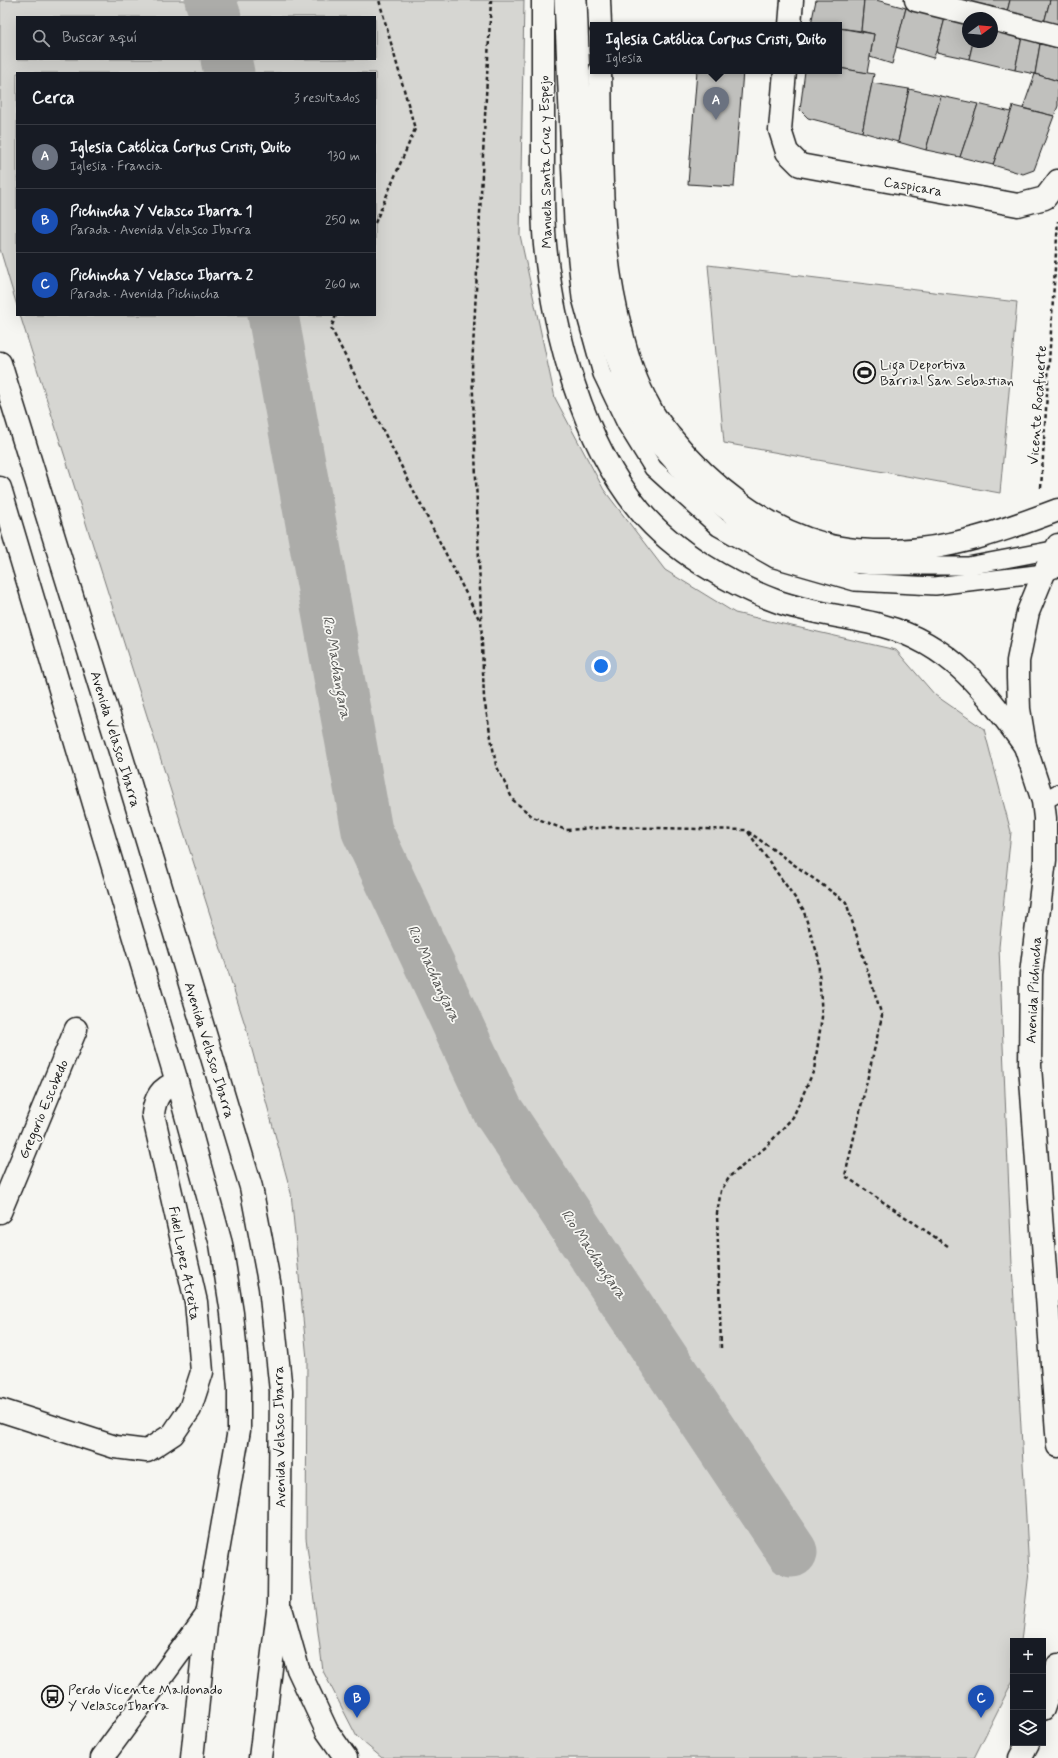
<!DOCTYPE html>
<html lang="es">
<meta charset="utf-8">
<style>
body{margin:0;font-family:Mynerve,sans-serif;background:#242831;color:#f1f3f6}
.controls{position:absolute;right:12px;bottom:12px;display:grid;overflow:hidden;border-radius:0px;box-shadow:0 4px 16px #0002}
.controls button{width:36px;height:36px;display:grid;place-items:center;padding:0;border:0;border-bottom:1px solid #363941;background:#171b24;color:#f1f3f6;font:20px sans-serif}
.compass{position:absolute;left:962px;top:12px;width:36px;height:36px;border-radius:50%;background:#171b24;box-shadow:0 4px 16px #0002;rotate:74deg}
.you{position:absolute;left:601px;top:666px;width:14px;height:14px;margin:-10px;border:3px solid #fff;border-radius:50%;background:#1a73e8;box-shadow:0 0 0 6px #1a73e833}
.badge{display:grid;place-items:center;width:26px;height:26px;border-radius:50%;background:#d93025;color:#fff;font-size:13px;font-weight:700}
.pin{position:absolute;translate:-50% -33px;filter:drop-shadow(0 1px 2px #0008)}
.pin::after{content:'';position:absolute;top:21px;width:14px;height:12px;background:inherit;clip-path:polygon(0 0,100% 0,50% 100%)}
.popup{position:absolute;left:590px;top:22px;width:252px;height:52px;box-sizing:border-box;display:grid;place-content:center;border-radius:0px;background:#171b24;filter:drop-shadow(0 1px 3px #0005);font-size:13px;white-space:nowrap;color:#9ea1a6}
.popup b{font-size:15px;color:#f1f3f6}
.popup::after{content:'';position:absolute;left:50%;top:100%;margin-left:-8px;border:8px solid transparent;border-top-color:#171b24}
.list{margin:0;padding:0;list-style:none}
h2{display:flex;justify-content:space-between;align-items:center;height:52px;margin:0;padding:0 16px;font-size:17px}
h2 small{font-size:13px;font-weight:400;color:#9ea1a6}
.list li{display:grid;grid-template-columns:26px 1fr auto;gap:12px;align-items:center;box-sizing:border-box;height:64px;padding:0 16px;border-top:1px solid #363941}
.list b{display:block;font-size:15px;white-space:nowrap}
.list p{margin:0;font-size:13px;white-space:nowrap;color:#9ea1a6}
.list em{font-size:13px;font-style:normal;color:#9ea1a6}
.icon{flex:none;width:22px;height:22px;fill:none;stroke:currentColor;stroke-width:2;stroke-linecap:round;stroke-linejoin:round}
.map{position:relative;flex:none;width:1058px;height:1758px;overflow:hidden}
.search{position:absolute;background:#171b24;box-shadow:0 4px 16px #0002;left:16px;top:16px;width:360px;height:44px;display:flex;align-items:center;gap:10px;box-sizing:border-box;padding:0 14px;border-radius:0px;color:#9ea1a6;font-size:15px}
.panel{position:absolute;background:#171b24;box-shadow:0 4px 16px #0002;left:16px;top:72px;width:360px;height:244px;border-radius:0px}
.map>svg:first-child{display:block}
</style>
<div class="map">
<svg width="1058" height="1758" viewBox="0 0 1058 1758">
<rect width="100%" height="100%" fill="#f6f6f2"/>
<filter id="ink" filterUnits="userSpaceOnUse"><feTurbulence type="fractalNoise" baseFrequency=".025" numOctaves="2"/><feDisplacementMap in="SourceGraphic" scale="8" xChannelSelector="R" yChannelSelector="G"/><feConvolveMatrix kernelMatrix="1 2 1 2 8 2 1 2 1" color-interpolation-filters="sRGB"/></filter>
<g filter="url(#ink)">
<g fill="#d6d6d2" stroke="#797977" fill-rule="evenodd">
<path d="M0 0H524L520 235 555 398 604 490 665 570 735 613 896 650 935 695 984 729 1011 832 999 947 1012 1265 1029 1572 1021 1641H1013V1680L974 1758H382L357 1737 323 1671 306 1538 307 1359 291 1193 246 1028 20 315H375V73H17V306L0 249ZM17 17H375V59H17Z"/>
<path d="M708 265 1017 302 1000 493 724 443Z"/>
</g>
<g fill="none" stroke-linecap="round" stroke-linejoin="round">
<g stroke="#acaca9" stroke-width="51">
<path d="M210 0 216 17"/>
<path d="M226 59 229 73"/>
<path d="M273 315 367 831 498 1111 792 1552"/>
</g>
</g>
<g fill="#c0c0bd" stroke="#1c1c1c">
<path d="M816 0H864L861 31 839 28V25L811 24Z"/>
<path d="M864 0H876L906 8 892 64 870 57 874 34 861 31Z"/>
<path d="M967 0H1010L1007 12 966 2Z"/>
<path d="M1010 0H1050L1044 23 1007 12Z"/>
<path d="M1050 0H1058V26L1044 23Z"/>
<path d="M906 8 945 18 936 52 933 58 896 47Z"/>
<path d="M945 18 968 24V42H973L969 59 936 52Z"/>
<path d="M839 28 874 34 867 73 839 68Z"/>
<path d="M992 30 1022 37 1015 70 969 59 973 42H992Z"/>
<path d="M1022 37 1040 44 1035 74 1015 70Z"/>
<path d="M1040 44 1058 48V81L1035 74Z"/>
<path d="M839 68 874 74 862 132 808 118 800 110 805 71H839Z"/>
<path d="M697 71H743L734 187 688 184Z"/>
<path d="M1035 74 1058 81V106L1054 116 1023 108Z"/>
<path d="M872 83 909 89 898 142 862 132Z"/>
<path d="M909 89 941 96 926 150 898 142Z"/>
<path d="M941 96 978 104 960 157 926 150Z"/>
<path d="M978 104 1011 112 993 165 960 157Z"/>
<path d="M1013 106 1054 116 1034 170 1023 174 993 165Z"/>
</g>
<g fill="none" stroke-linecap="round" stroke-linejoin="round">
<defs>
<g id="lane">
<path d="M563 0 573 222 581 298 602 374 626 424 653 468 718 527 775 559 855 582 935 586 1044 573 1054 569"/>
<path d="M578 0 587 226 599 309 625 389 655 442 695 487 745 526 788 549 829 562 874 566H968L1058 549"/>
<path d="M1043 801 1058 793"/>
</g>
<g id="street">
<path d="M916 0 988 18"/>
<path d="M992 19 1058 36"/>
<path d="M790 25 792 0"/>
<path d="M785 71 780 130 787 152 800 165 1018 205 1045 198 1058 181"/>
<path d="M0 1212 76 1029"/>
</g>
<g id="secondary">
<path d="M543 0C543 48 543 97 543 145 543 179 542 212 545 245 554 334 582 441 640 511 673 551 728 583 776 601 811 614 848 616 883 626 951 644 986 692 1025 746"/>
<path d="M599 0 600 25"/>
<path d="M600 71C602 158 598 246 621 330 627 356 636 383 649 406 654 417 663 427 670 436 709 485 763 528 824 544 846 551 870 551 893 551 950 550 1005 530 1058 510"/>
<path d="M0 1410 115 1447 147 1451 173 1434 190 1409 202 1372 196 1302 153 1114C155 1097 161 1088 177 1082"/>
</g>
<g id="primary">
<path d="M0 363 127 774 251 1187 270 1287 281 1391 279 1603 260 1758"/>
<path d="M0 488 177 1082 221 1244 232 1313 239 1387V1430L207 1615 192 1758"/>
<path d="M1058 545 1044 573 1028 612 1018 661V678L1019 709 1025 746 1043 801 1045 818V860L1031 974 1030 1066 1058 1446"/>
<path d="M282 1612 298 1669 327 1731 346 1758"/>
<path d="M1043 1709 1058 1665"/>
<path d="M1020 1758 1028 1743"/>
</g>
<path id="highway" d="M102 1758 207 1615"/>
</defs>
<use href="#lane" stroke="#1c1c1c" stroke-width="20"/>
<use href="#street" stroke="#1c1c1c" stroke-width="25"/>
<use href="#secondary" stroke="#1c1c1c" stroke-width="25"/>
<use href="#primary" stroke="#1c1c1c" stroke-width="25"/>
<use href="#highway" stroke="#1c1c1c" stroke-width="25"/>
<g stroke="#1c1c1c" stroke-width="2.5" stroke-dasharray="4 3" stroke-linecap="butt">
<path d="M491 0 472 368 484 699 496 765 513 800 533 817 566 830 612 827 746 830 846 902 882 1016 845 1176 948 1246"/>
<path d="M375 223 415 129 379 0"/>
<path d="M336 315 331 328 480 621"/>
<path d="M1041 488 1058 221"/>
<path d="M721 1348 717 1213 721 1191 730 1176 766 1147 793 1117 814 1070 822 1017 818 956 803 909 748 832"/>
</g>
<use href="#lane" stroke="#f6f6f2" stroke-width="17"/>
<use href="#street" stroke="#f6f6f2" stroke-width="22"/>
<use href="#secondary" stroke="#f6f6f2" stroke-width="22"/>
<use href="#primary" stroke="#f6f6f2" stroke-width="22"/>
<use href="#highway" stroke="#f6f6f2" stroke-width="22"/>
</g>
</g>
<defs>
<symbol id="stadium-ring" viewBox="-11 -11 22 22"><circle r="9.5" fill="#f6f6f2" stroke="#1c1c1c" stroke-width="1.5"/><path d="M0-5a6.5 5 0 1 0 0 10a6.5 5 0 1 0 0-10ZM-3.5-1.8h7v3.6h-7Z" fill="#1c1c1c"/></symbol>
<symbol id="bus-ring" viewBox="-11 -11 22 22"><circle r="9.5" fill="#f6f6f2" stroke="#1c1c1c" stroke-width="1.5"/><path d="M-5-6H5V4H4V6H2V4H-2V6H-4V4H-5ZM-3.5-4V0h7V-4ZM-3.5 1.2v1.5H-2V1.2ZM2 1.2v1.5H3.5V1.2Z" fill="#1c1c1c"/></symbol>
</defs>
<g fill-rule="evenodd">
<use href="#stadium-ring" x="852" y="360" width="25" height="25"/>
<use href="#bus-ring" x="40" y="1684" width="25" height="25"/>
</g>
<g text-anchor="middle" stroke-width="3.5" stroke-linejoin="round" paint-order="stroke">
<g font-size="14" fill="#1c1c1c" stroke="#f6f6f2">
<text transform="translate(545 162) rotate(-91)" y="5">Manuela Santa Cruz y Espejo</text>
<text transform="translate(913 186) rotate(10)" y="5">Caspicara</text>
<text transform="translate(1037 405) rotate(-86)" y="5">Vicente Rocafuerte</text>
<text transform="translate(116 739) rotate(73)" y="5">Avenida Velasco Ibarra</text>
<text transform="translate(1033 990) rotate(-87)" y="5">Avenida Pichincha</text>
<text transform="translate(210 1050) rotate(73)" y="5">Avenida Velasco Ibarra</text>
<text transform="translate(43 1109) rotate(-67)" y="5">Gregorio Escobedo</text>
<text transform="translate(185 1263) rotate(79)" y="5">Fidel Lopez Atreita</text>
<text transform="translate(279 1437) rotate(-91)" y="5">Avenida Velasco Ibarra</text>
</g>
<g font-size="14" fill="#1c1c1c" stroke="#f6f6f2" text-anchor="start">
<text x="880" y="369">Liga Deportiva<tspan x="880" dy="16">Barrial San Sebastian</tspan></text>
<text x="68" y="1694">Perdo Vicente Maldonado<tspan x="68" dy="16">Y Velasco Ibarra</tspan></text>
</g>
<g font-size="15" font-style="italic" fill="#565654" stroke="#f6f6f2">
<text transform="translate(337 667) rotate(80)" y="5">Rio Machangara</text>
<text transform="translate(434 973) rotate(65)" y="5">Rio Machangara</text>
<text transform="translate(594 1254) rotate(56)" y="5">Rio Machangara</text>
</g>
</g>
</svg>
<div class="controls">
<button>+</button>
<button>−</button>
<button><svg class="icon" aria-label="layers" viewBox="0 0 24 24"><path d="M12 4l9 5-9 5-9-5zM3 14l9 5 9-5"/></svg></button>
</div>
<svg class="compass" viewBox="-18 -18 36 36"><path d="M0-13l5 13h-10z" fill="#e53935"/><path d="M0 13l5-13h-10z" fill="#9ea1a6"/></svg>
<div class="you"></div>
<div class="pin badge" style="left:716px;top:120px;background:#6b7280">A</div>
<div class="popup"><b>Iglesia Católica Corpus Cristi, Quito</b>Iglesia</div>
<div class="pin badge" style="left:357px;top:1718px;background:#1a4fb4">B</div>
<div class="pin badge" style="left:981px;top:1718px;background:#1a4fb4">C</div>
<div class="search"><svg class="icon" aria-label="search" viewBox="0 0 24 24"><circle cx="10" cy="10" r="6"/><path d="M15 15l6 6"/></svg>Buscar aquí</div>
<section class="panel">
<h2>Cerca<small>3 resultados</small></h2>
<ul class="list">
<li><span class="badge" style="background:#6b7280">A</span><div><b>Iglesia Católica Corpus Cristi, Quito</b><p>Iglesia · Francia</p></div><em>130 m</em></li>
<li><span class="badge" style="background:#1a4fb4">B</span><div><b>Pichincha Y Velasco Ibarra 1</b><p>Parada · Avenida Velasco Ibarra</p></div><em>250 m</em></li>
<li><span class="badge" style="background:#1a4fb4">C</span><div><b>Pichincha Y Velasco Ibarra 2</b><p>Parada · Avenida Pichincha</p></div><em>260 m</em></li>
</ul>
</section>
</div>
